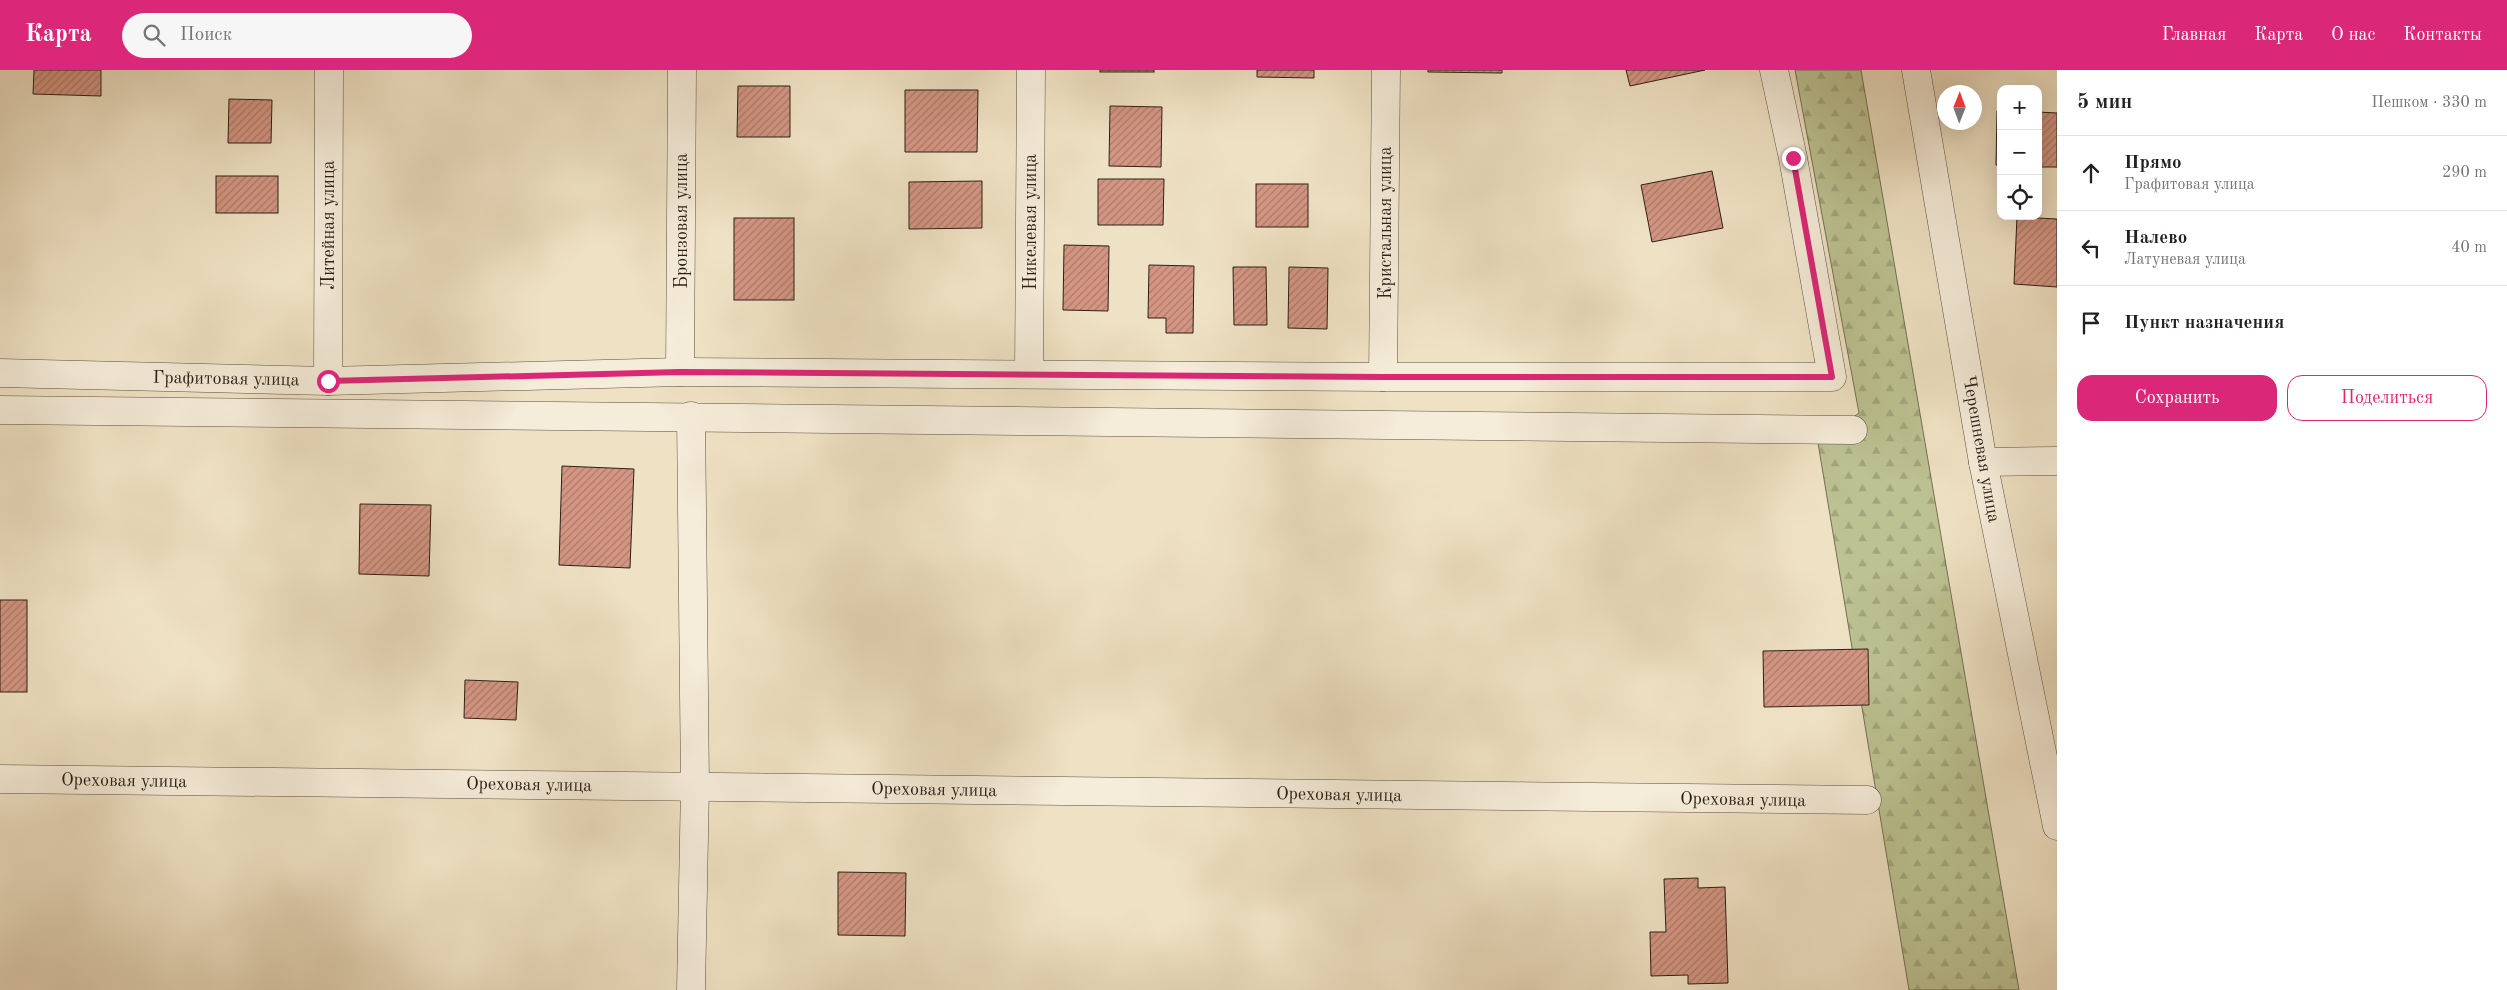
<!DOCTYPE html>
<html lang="ru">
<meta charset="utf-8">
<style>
body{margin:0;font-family:"Old Standard TT",serif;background:#f6f6f6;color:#202124}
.controls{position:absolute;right:15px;top:15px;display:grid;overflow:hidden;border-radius:10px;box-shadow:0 5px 20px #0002}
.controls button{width:45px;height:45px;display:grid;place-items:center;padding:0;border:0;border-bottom:1px solid #e0e0e0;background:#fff;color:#202124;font:25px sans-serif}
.compass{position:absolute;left:1937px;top:15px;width:45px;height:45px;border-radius:50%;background:#fff;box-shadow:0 5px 20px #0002;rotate:1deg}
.stop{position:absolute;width:15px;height:15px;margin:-11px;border:4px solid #db2777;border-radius:50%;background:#fff}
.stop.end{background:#db2777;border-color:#fff;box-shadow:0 1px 5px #0008}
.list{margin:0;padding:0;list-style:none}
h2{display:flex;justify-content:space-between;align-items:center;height:65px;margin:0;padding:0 20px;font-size:21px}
h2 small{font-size:16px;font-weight:400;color:#757577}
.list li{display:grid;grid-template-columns:32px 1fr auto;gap:15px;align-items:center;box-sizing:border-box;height:75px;padding:0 20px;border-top:1px solid #e0e0e0}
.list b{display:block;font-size:19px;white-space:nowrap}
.list p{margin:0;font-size:16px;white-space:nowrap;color:#757577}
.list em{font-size:16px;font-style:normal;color:#757577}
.actions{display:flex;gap:10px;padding:15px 20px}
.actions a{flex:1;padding:11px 0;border:1px solid #db2777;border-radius:15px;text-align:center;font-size:18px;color:#db2777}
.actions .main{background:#db2777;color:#fff}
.icon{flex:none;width:28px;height:28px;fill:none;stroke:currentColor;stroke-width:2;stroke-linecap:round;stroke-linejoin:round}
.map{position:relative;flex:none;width:2057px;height:920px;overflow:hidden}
header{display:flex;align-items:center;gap:30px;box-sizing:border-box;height:70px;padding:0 25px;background:#db2777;color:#fff}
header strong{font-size:24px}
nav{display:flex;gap:28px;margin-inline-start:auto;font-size:18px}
.search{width:350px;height:45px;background:#f6f6f6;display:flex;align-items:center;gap:12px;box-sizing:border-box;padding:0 18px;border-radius:28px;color:#757577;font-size:19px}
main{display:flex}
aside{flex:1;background:#fff}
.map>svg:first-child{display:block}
</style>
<header>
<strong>Карта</strong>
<div class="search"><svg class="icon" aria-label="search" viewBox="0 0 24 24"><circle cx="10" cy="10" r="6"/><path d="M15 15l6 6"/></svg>Поиск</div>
<nav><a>Главная</a><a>Карта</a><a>О нас</a><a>Контакты</a></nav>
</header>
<main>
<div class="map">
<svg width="2057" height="920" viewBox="0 0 2057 920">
<defs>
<pattern id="forest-firs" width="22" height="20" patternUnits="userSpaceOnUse" patternTransform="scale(1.25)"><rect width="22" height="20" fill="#bcc292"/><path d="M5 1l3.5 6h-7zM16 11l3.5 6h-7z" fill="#a2a67d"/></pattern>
<pattern id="building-hatch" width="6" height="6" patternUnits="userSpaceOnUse" patternTransform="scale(1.25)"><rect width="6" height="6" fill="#d49683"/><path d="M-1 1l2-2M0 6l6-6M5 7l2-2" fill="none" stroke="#ac7a6a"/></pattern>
</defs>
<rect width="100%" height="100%" fill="#efe2c4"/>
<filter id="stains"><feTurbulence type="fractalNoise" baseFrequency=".004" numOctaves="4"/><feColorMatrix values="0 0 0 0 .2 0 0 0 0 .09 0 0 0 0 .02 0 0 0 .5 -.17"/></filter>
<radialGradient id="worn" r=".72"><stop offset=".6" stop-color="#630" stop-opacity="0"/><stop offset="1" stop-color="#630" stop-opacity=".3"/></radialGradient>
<path fill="url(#forest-firs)" stroke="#747156" d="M1795 0H1861L2019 920H1909L1818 373 1859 343Z"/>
<g fill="url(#building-hatch)" stroke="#2b2019">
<path d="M34 0H101V26L33 24Z"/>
<rect x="1100" y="0" width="54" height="2"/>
<path d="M1257 0H1314V8L1257 7Z"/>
<path d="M1428 0H1502V3L1428 2Z"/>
<path d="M1626 0H1705L1630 16Z"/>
<path d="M738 16H790V67H737Z"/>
<path d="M905 20H978L977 82H905Z"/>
<path d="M229 29 272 30 271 73H228Z"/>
<path d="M1110 36 1162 37 1161 97 1109 96Z"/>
<path d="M1997 41H2001V96L1996 95Z"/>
<path d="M2038 42 2057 43V97H2038Z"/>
<path d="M1712 101 1723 158 1652 172 1641 115Z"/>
<rect x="216" y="106" width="62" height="37"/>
<path d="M1098 109H1164L1163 155H1098Z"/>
<path d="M982 111V158L909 159V112Z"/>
<rect x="1256" y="114" width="52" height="43"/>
<path d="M2017 147 2057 149V217L2014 214Z"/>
<rect x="734" y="148" width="60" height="82"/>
<path d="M1064 175 1109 176 1108 241 1063 240Z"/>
<path d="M1149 195 1194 196 1193 263H1166V248H1148Z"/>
<path d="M1233 197H1266L1267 255H1234Z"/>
<path d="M1289 197 1328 198 1327 259 1288 258Z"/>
<path d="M562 396 634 399 630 498 559 495Z"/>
<path d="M360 434 431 435 429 506 359 504Z"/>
<rect x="0" y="530" width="27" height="92"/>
<path d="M1868 579 1869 635 1764 637 1763 581Z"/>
<path d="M465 610 518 612 516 650 464 648Z"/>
<path d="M838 802 906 803 905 866 838 865Z"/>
<path d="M1698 808V818L1725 817 1728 913 1688 914V905L1651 906 1650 862H1666L1664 809Z"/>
</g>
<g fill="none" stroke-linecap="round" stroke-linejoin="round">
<defs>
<g id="minor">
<path d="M1916 0 1983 392 2057 756"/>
<path d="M680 302 682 0"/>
<path d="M0 303 328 311 680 302 1383 307H1832L1793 88 1774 0"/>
<path d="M1029 304 1031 0"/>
<path d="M1383 307 1386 0"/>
<path d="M328 311 329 0"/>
<path d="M0 340 1853 360"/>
<path d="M1983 392 2057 391"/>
<path d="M0 709 1867 730"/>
<path d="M691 920 695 716 691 346"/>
</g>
</defs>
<use href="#minor" stroke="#5c5044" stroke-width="29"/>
<use href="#minor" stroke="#f5ecd9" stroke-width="28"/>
</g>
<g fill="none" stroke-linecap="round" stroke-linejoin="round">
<path stroke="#db2777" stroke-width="6" d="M328 311 680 302 1383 307H1832L1793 88"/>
</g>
<g text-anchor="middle" stroke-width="4.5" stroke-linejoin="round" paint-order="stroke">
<g font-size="18" fill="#2b2019" stroke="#f5ecd9">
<text transform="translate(681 151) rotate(-90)" y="6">Бронзовая улица</text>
<text transform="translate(1030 152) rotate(-90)" y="6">Никелевая улица</text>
<text transform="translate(1385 153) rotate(-90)" y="6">Кристальная улица</text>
<text transform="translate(328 155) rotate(-90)" y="6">Литейная улица</text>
<text transform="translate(226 308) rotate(1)" y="6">Графитовая улица</text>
<text transform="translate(1982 379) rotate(80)" y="6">Черешневая улица</text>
<text transform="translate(124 710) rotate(1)" y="6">Ореховая улица</text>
<text transform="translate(529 714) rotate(1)" y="6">Ореховая улица</text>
<text transform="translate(934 719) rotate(1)" y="6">Ореховая улица</text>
<text transform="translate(1339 724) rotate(1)" y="6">Ореховая улица</text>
<text transform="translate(1743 729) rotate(1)" y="6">Ореховая улица</text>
</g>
</g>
<rect width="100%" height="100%" filter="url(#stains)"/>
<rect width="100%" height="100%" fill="url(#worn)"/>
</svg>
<div class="controls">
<button>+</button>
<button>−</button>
<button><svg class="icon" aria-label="locate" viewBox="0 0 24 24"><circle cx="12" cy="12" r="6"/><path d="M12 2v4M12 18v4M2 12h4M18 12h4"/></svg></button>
</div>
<svg class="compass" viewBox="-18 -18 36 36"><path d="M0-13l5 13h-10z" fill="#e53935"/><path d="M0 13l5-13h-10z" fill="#757577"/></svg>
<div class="stop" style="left:328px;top:311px"></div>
<div class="stop end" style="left:1793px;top:88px"></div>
</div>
<aside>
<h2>5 мин<small>Пешком · 330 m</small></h2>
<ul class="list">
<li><svg class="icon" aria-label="ahead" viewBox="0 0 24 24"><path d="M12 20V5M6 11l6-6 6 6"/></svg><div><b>Прямо</b><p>Графитовая улица</p></div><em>290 m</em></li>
<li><svg class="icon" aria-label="left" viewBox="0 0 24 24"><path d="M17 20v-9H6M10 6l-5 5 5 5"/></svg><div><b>Налево</b><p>Латуневая улица</p></div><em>40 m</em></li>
<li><svg class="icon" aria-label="arrive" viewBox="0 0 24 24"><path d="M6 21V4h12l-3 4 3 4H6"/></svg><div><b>Пункт назначения</b></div></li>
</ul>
<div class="actions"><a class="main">Сохранить</a><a>Поделиться</a></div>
</aside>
</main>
